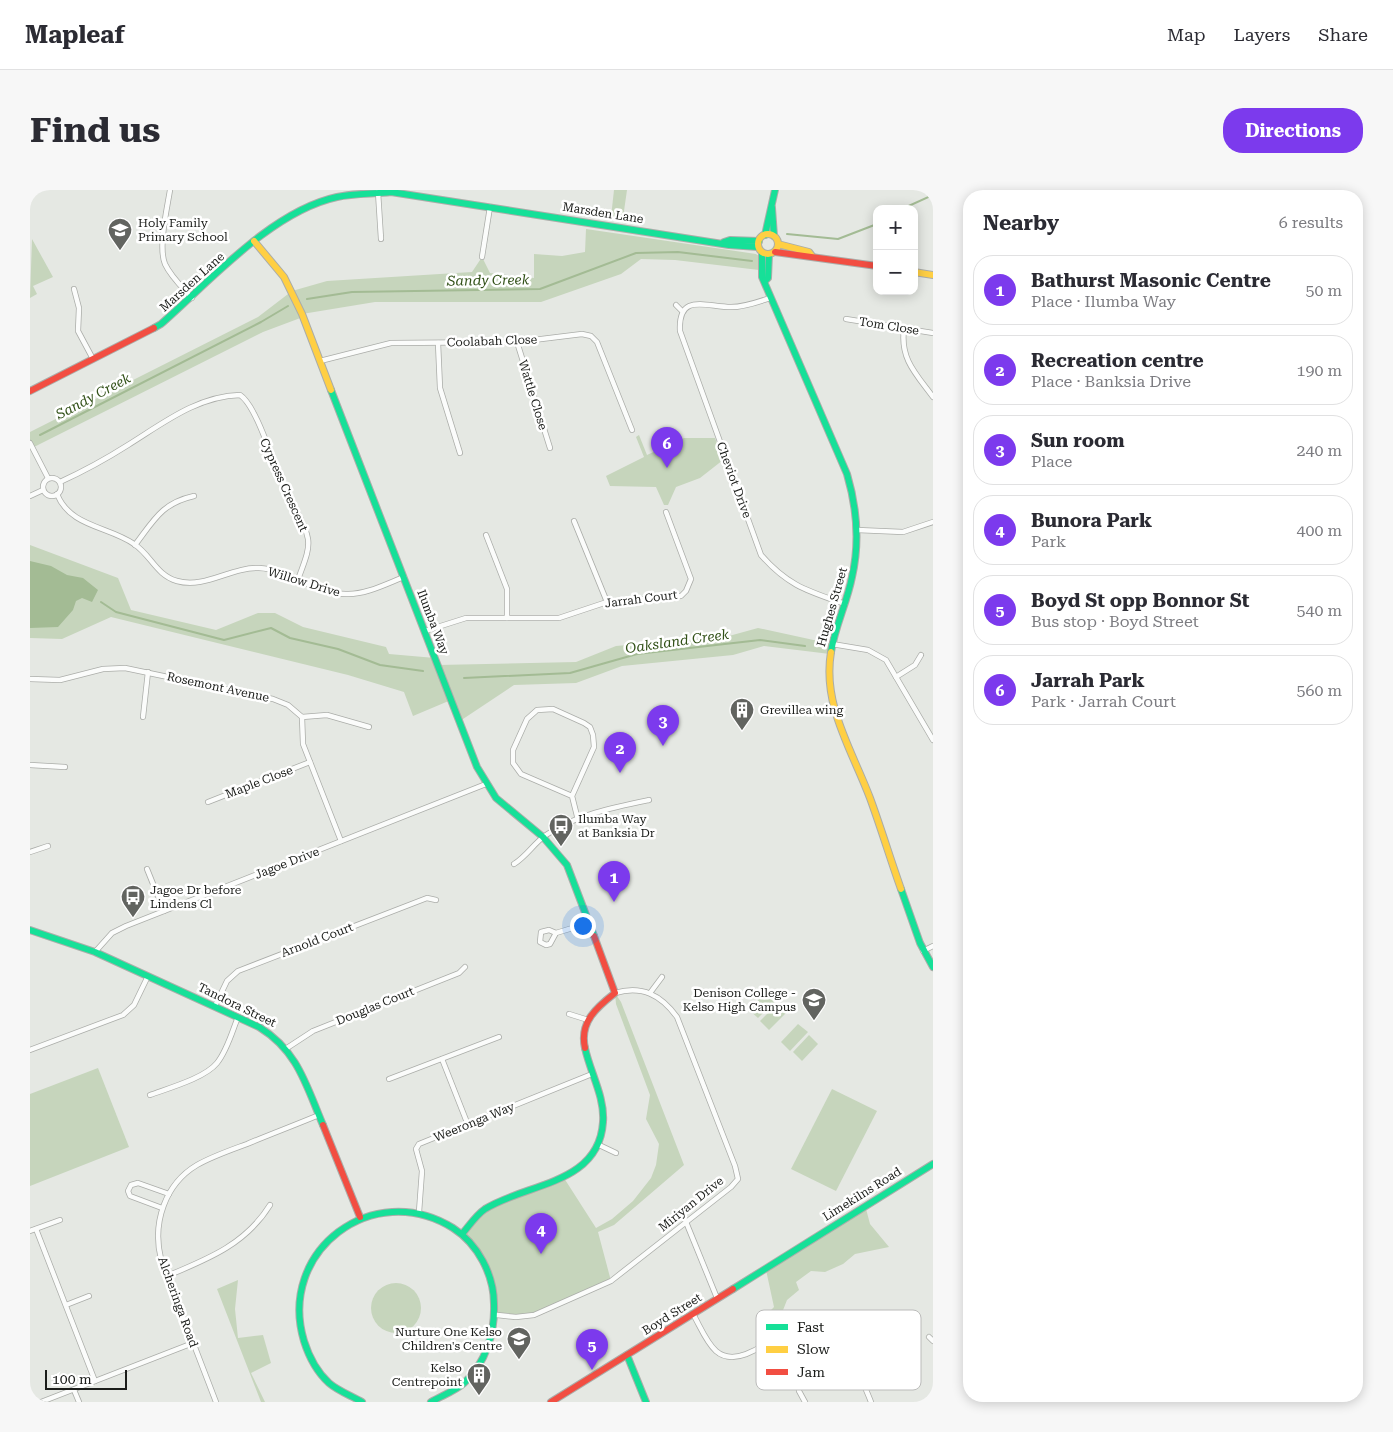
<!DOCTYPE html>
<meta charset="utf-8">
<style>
body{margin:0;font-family:"Roboto Serif",serif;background:#f7f7f7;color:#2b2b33}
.controls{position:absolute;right:15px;top:15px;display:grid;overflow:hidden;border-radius:10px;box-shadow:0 2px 12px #0003}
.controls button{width:45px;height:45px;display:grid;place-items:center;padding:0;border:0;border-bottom:1px solid #e1e1e2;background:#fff;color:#2b2b33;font:25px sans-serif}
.scale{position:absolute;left:15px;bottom:12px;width:82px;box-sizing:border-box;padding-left:5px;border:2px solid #1b1d1a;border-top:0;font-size:14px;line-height:18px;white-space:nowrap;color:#1b1d1a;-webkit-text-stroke:4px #fff;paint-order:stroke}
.you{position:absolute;left:552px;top:735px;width:18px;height:18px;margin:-12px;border:4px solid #fff;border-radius:50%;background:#1a73e8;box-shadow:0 0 0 8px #1a73e833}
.badge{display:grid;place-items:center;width:32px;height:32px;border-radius:50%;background:#7c3aed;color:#fff;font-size:16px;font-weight:700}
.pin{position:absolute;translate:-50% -41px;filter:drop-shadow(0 1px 2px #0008)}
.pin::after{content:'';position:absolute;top:26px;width:18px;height:15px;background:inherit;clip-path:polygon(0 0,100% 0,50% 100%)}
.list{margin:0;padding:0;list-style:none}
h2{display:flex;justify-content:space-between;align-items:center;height:65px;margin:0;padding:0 20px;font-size:21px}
h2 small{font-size:16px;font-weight:400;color:#7c7c81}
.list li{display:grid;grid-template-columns:32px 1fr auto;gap:15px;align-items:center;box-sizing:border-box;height:70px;margin:0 10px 10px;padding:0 10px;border:1px solid #e1e1e2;border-radius:20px}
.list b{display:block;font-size:19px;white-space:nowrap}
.list p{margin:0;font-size:16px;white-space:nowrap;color:#7c7c81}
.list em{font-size:16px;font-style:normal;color:#7c7c81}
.map{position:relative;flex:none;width:903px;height:1212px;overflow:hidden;border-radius:20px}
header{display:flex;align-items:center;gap:30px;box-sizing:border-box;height:70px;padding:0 25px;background:#fff;border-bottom:1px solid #e1e1e2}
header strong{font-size:24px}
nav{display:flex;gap:28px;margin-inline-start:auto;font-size:18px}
.intro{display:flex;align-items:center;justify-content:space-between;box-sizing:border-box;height:120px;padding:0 30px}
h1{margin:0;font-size:35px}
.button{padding:12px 22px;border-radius:20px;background:#7c3aed;color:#fff;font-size:18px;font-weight:700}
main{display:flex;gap:30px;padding:0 30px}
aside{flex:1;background:#fff;border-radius:20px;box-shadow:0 2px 12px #0003}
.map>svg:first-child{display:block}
</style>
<header>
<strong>Mapleaf</strong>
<nav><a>Map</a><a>Layers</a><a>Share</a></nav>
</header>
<div class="intro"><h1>Find us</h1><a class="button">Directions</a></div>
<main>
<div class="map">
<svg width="903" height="1212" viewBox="0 0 903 1212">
<rect width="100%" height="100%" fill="#e5e8e3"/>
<g fill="#c6d5bc">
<path d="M584 0H597L593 28 581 27Z"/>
<path d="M556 39 726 64 729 66V80L645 70 611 69 591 84 511 112H345L272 124 273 127 233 142 2 258 0 255V242L228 127 262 101 297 91 442 82 452 67 460 83 504 88V64L532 66 555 62Z"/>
<path d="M2 49 23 87 3 96 7 104 0 108Z"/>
<path d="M609 245 617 265 654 248H685L693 270 670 288 646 297 638 315H634L626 297 580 296 576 286 614 267 606 247Z"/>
<path d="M0 355 88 388 101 420 186 440 228 423H245L273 437 356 457 359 464 405 468 408 475 546 472 586 456 699 446 728 438 802 454 800 464 734 456 703 465 592 476 546 493 484 495 430 531 421 510 383 526 374 502 318 485 81 427 32 449 0 448Z"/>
<path d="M585 803 591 812 654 975 584 1035 568 1042 581 1091 499 1126 467 1125 459 1082 432 1044 453 1020 534 988 566 1038 582 1029 603 1011 621 988 626 975 629 954 616 929 620 905 586 814Z"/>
<path d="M735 803 744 812 728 828 719 820Z"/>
<path d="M748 813 757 822 739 840 730 831Z"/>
<path d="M768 834 778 842 760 861 751 852Z"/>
<path d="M779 845 788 854 772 871 763 862Z"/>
<path d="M68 878 99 957 0 996V904Z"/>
<path d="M802 899 847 921 806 1001 761 979Z"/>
<path d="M835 1015 840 1034 859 1057 825 1064 813 1074 795 1082 781 1081 766 1092 769 1100 757 1110 746 1138 733 1128 744 1117 736 1080Z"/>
<path d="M208 1090 205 1119 208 1148 233 1145 241 1173 221 1183 235 1212H231L187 1099Z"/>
<circle cx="366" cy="1118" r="25"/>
</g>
<path fill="#a3bb94" d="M0 371 21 376 37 385 53 388 68 400 62 412 52 408 46 411 43 420 28 437 0 438Z"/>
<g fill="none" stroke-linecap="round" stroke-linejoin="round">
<g stroke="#a3bb94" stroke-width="2">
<path d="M872 19 903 5"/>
<path d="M757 44 808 49 847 34"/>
<path d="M277 109 322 102 510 99 606 63 648 62 722 71"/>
<path d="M10 245 231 132 258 116"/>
<path d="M71 412 86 422 194 450 241 438 260 448 308 459 350 475 393 481"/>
<path d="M434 488 540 483 607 464 730 450 775 456"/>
</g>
<defs>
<g id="street">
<path d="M140 0C137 19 128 57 135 74 141 87 153 98 162 108"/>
<path d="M348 2 351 49"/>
<path d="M452 67 460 17"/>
<path d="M44 99 49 118 48 141 63 169"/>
<path d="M740 108C728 112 715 117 701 117 676 117 648 102 650 141L731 365C758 396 778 401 815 414"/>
<path d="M646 115 652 121"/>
<path d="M816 129 903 143"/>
<path d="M874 139C870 169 886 184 903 207"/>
<path d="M487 152 520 258"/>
<path d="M408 153 410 198 430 263"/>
<path d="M290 171 361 153 487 152 552 144 561 146 567 152 602 240"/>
<path d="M0 253 18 288"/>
<circle cx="22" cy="297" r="9"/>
<path d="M30 292C54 281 76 269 98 255 132 234 167 206 210 205 227 216 244 276 254 297 261 314 275 331 278 349 280 362 272 377 268 390"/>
<path d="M27 304C40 337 78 336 104 354 121 365 126 385 147 391 175 399 201 377 229 378 259 379 285 404 316 404 335 405 356 394 374 387"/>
<path d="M0 306 13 300"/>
<path d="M544 331 577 412"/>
<path d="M827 340 873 342 903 332"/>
<path d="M456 345 477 399V428"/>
<path d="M105 355C124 330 132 313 164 306"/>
<path d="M395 441 436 428H529L577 412 651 406 656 401 661 389 636 322"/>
<path d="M802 454 838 460 856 470 903 550"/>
<path d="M866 487 885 475 891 465"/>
<path d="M0 489 30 490 73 479 95 478 243 509 258 515 272 527 273 554 311 651"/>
<path d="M113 527 118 482"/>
<path d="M272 527 297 525 339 537"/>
<path d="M0 575 35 577"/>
<path d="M542 606 491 584 483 573V560L497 529 507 520 523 519 554 533 560 537 563 545 564 557 542 606 548 630"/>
<path d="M178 612 280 572"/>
<path d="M0 662 18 656"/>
<path d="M484 674C497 666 504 653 516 645 545 625 585 617 619 610"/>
<path d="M117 679 134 721"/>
<path d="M526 743 519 740 511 742 510 752 516 755 520 754 526 743 559 733"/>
<path d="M893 761 903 756"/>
<path d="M65 762 82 743 96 736 456 594"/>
<path d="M620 803 632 787"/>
<path d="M185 816 197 791 208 781 397 708 406 710"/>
<path d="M539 824 555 829"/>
<path d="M257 858 283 841 429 783 435 777"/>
<path d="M0 860 93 825 104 815 118 786"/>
<path d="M412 869 438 935"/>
<path d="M359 889 469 847"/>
<path d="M120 905C139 898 175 888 187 873 197 861 202 842 208 827"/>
<path d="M567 954 586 963"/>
<path d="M132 1018 100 1006 98 1001 101 995 108 993 139 1004"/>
<path d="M389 1022 392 981 386 959 389 954 562 884"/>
<path d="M656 1032 687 1108"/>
<path d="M6 1039 65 1191"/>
<path d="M0 1041 30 1030"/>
<path d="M137 1086C178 1069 216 1054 240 1015"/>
<path d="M36 1115 59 1106"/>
<path d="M663 1124C670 1136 676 1152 686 1161 703 1176 730 1159 743 1147"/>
<path d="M467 1125 486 1127 504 1125 581 1091 701 997 708 989 705 976 647 827C631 805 612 795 585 803"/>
<path d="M841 1134 856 1133 859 1127 854 1124C848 1126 843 1132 838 1136 813 1158 831 1186 841 1212"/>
<path d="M899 1147 903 1151"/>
<path d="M44 1200 49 1212"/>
<path d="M769 1201 775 1212"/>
<path d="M11 1212 163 1153"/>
<path d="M186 1212 131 1069C122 1033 135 994 167 975 183 966 201 960 217 954 241 944 265 935 289 925"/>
</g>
<g id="fast">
<path d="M742 18 744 46"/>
<path d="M735 45 745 0"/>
<path d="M694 52 700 50 729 51"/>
<path d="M732 63V87L817 284C827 318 830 352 822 387 817 413 805 436 801 462"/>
<path d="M735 91 738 88 739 64"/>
<path d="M124 138 131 134C180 91 242 21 307 7 324 3 344 4 361 2L699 55 728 57"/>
<path d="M301 200 447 577 466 608 513 647 537 675 564 746"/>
<path d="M871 699 890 753 903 777"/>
<path d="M0 740 65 762 229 837C268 861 276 895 293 935"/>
<path d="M432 1044C439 1036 446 1025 455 1019 496 993 569 995 573 932 575 907 560 882 555 858"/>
<path d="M703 1099 903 974"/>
<path d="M597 1165 616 1212"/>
<path d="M332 1212C322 1206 308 1201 299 1193 287 1182 279 1167 274 1151 247 1061 343 988 423 1038 448 1054 464 1085 464 1114 465 1143 456 1173 434 1193 425 1201 411 1206 401 1212"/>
</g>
<g id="slow">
<circle cx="738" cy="54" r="10"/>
<path d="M224 51 254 87 272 124 301 200"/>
<path d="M748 54 779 62 782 66"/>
<path d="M884 82 903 85"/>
<path d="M801 462C792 515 822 560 840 608 851 638 860 668 871 699"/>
</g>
<g id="jam">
<path d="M745 62 847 76"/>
<path d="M0 201 124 138"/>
<path d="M555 858C549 832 567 817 585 803L564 746"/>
<path d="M293 935 330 1027"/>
<path d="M521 1212 703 1099"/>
</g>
</defs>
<use href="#street" stroke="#abada9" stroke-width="6"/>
<use href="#fast" stroke="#abada9" stroke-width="8"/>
<use href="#slow" stroke="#abada9" stroke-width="8"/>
<use href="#jam" stroke="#abada9" stroke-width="8"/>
<use href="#street" stroke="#fbfcfb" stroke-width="4.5"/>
<use href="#fast" stroke="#16e098" stroke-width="6"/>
<use href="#slow" stroke="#ffcf43" stroke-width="6"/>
<use href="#jam" stroke="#f24e42" stroke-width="6"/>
</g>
<defs>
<symbol id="school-pin" viewBox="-11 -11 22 30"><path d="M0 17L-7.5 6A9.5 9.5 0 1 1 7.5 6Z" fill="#626460" stroke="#fff"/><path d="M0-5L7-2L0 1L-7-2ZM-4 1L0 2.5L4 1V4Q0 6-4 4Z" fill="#fff"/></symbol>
<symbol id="building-pin" viewBox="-11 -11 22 30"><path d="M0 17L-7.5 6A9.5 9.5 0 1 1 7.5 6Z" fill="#626460" stroke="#fff"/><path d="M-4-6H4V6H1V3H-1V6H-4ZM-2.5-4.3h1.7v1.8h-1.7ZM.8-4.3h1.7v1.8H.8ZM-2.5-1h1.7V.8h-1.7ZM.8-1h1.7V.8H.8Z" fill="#fff"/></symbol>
<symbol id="bus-pin" viewBox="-11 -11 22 30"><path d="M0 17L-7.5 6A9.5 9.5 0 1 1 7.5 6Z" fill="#626460" stroke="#fff"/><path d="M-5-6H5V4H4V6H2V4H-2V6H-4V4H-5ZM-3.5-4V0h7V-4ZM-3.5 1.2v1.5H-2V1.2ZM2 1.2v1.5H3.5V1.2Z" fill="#fff"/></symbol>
</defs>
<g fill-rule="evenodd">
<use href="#school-pin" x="76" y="26" width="28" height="38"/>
<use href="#building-pin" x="698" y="506" width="28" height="38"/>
<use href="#bus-pin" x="517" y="622" width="28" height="38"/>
<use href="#bus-pin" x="89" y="693" width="28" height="38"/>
<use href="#school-pin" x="770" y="796" width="28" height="38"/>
<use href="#school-pin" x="475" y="1135" width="28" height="38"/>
<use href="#building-pin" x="435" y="1171" width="28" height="38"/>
</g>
<g text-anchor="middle" stroke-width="5" stroke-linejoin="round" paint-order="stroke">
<g font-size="12" fill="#1b1d1a" stroke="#fff">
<text transform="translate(573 23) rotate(9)" y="4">Marsden Lane</text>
<text transform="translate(162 92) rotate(-42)" y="4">Marsden Lane</text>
<text transform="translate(859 136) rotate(9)" y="4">Tom Close</text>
<text transform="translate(462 151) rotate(-2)" y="4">Coolabah Close</text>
<text transform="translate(503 205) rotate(73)" y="4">Wattle Close</text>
<text transform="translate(704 290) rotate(70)" y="4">Cheviot Drive</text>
<text transform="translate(254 295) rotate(66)" y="4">Cypress Crescent</text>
<text transform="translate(274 392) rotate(17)" y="4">Willow Drive</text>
<text transform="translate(611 409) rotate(-7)" y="4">Jarrah Court</text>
<text transform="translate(802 417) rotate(-74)" y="4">Hughes Street</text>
<text transform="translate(403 432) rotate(69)" y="4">Ilumba Way</text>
<text transform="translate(188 497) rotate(12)" y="4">Rosemont Avenue</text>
<text transform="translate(229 592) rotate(-21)" y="4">Maple Close</text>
<text transform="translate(257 673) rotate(-21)" y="4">Jagoe Drive</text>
<text transform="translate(287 750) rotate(-21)" y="4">Arnold Court</text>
<text transform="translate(207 815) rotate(26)" y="4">Tandora Street</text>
<text transform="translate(345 816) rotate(-22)" y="4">Douglas Court</text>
<text transform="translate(444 932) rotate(-22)" y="4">Weeronga Way</text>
<text transform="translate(832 1004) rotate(-32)" y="4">Limekilns Road</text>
<text transform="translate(661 1014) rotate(-39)" y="4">Miriyan Drive</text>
<text transform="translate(148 1112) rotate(70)" y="4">Alcheringa Road</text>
<text transform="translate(642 1124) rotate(-32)" y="4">Boyd Street</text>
</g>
<g font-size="12" fill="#1b1d1a" stroke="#fff" text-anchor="start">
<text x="108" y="37">Holy Family<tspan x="108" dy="14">Primary School</tspan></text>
<text x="730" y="524">Grevillea wing</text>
<text x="548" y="633">Ilumba Way<tspan x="548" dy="14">at Banksia Dr</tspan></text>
<text x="120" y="704">Jagoe Dr before<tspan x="120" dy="14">Lindens Cl</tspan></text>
<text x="766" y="807" text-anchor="end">Denison College -<tspan x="766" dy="14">Kelso High Campus</tspan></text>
<text x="472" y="1146" text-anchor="end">Nurture One Kelso<tspan x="472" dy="14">Children's Centre</tspan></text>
<text x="432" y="1182" text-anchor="end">Kelso<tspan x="432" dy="14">Centrepoint</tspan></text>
</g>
<g font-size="14" font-style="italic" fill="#315017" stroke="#fff">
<text transform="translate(458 90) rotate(-1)" y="5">Sandy Creek</text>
<text transform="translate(63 206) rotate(-28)" y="5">Sandy Creek</text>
<text transform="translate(647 451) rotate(-8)" y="5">Oaksland Creek</text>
</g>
</g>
<rect x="726" y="1120" width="165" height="80" rx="8" fill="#fff" stroke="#bbbbba" stroke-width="1"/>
<rect x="736" y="1134" width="22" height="6" fill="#16e098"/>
<rect x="736" y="1156" width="22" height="7" fill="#ffcf43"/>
<rect x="736" y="1179" width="22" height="6" fill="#f24e42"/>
<g font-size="14" fill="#1b1d1a">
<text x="767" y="1142">Fast</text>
<text x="767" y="1164">Slow</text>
<text x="767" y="1187">Jam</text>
</g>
</svg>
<div class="controls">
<button>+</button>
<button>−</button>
</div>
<div class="scale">100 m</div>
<div class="you"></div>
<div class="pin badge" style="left:584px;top:712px">1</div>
<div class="pin badge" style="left:590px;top:583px">2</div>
<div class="pin badge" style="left:633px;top:556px">3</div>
<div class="pin badge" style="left:511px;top:1064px">4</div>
<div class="pin badge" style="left:562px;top:1180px">5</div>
<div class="pin badge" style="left:637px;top:278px">6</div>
</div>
<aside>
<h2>Nearby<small>6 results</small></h2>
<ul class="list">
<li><span class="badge">1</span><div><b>Bathurst Masonic Centre</b><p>Place · Ilumba Way</p></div><em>50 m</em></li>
<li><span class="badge">2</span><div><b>Recreation centre</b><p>Place · Banksia Drive</p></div><em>190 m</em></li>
<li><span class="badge">3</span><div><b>Sun room</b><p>Place</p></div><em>240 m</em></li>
<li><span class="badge">4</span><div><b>Bunora Park</b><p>Park</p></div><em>400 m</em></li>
<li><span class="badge">5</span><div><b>Boyd St opp Bonnor St</b><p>Bus stop · Boyd Street</p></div><em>540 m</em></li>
<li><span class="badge">6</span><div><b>Jarrah Park</b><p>Park · Jarrah Court</p></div><em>560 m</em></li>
</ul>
</aside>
</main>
